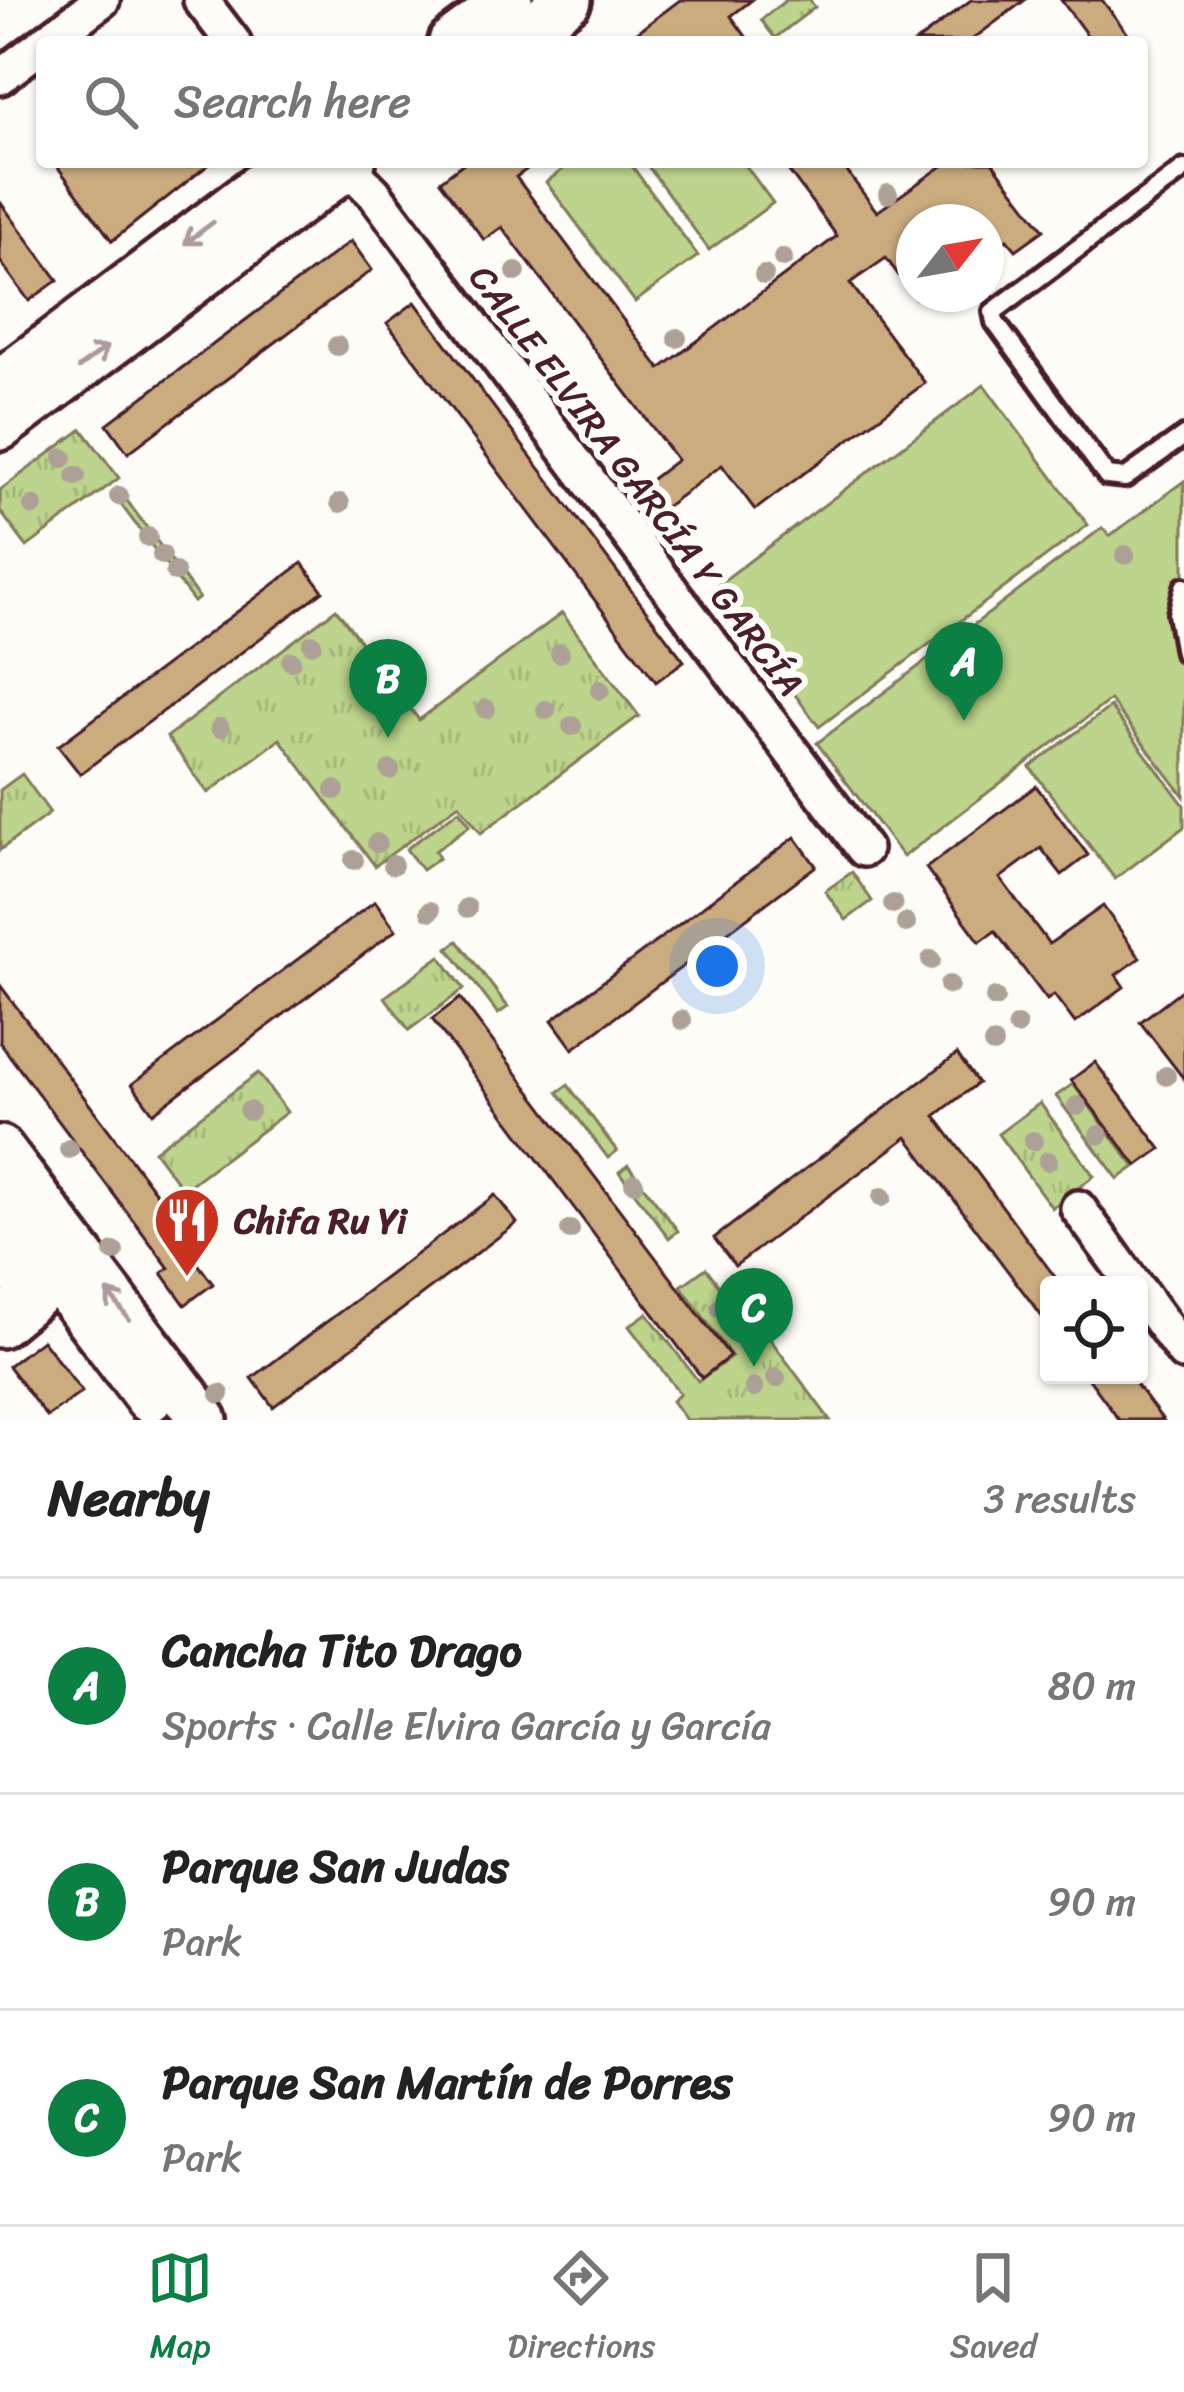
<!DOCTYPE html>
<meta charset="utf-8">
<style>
body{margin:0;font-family:Sriracha,sans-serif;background:#f6f6f6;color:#222}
.controls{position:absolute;right:36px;bottom:36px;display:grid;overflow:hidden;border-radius:12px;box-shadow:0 3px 9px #0004}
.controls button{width:108px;height:108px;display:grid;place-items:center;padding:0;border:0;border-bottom:3px solid #e0e0e0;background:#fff;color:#222;font:60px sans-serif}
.compass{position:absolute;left:896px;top:204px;width:108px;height:108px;border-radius:50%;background:#fff;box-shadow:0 3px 9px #0004;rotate:59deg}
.you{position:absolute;left:717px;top:966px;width:42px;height:42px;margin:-30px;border:9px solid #fff;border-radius:50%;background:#1a73e8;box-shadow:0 0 0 18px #1a73e833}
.badge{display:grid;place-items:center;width:78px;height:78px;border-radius:50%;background:#0b8043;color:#fff;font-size:39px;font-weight:700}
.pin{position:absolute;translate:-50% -99px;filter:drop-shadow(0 3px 6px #0008)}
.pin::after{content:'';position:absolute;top:63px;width:42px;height:36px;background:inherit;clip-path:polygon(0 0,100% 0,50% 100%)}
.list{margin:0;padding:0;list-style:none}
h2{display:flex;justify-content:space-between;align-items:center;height:156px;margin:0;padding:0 48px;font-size:51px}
h2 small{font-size:39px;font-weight:400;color:#767676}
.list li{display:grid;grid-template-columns:78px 1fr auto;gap:36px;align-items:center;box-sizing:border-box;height:216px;padding:0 48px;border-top:3px solid #e0e0e0}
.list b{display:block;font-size:45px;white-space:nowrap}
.list p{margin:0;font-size:39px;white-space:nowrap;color:#767676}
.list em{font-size:39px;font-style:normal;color:#767676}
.icon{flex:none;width:66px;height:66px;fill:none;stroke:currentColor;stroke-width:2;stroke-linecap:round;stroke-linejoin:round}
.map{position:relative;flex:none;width:1184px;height:1420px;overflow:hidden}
.search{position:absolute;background:#fff;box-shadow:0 3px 9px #0004;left:36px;right:36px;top:36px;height:132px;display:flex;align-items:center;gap:30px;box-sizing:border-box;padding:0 42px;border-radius:12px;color:#767676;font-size:45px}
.sheet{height:804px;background:#fff}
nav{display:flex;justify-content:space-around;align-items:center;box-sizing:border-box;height:168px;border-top:3px solid #e0e0e0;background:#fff;font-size:33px;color:#767676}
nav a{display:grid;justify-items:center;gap:6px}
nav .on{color:#0b8043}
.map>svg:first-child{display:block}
</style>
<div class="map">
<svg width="1184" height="1420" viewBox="0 0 1184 1420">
<defs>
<pattern id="grass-tufts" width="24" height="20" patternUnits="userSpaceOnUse" patternTransform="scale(3)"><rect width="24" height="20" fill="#bcd48b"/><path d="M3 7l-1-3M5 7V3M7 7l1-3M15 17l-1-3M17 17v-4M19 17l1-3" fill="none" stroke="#a3b678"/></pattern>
</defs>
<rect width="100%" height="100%" fill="#fdfcf7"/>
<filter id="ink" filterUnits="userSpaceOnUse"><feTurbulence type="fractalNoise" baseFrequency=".00833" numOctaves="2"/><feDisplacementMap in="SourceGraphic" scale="24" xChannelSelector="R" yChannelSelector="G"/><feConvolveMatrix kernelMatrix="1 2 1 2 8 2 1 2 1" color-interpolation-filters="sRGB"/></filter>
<g filter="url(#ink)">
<g fill="url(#grass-tufts)" stroke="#837a5b" stroke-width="3">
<path d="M786 0H809L815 7 775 38 761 20Z"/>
<path d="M82 429 119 478 27 547 0 511V490Z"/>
<path d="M119 490 199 598 194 602 113 494Z"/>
<path d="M336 609 419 720 562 613 639 716 481 833 459 804 375 866 280 739 208 793 167 737Z"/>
<path d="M22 774 50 813 0 850V790Z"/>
<path d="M459 810 470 825 435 851 439 858 422 870 406 849Z"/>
<path d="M852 872 872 901 846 920 825 891Z"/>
<path d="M458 941 508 1007 498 1014 448 948Z"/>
<path d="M440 956 464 989 409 1030 385 997Z"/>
<path d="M258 1073 287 1112 183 1190 154 1151Z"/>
<path d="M1073 1084 1135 1167 1118 1179 1056 1096Z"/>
<path d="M568 1085 617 1151 608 1158 558 1092Z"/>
<path d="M1040 1103 1094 1176 1052 1208 998 1134Z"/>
<path d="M628 1165 678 1231 669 1238 619 1172Z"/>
<path d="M706 1268 757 1337 765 1332 830 1420H686L672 1401 680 1394 629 1326 647 1313 698 1381 732 1357 681 1286Z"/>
</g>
<g fill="#bcd48b" stroke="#837a5b" stroke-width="3">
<path d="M573 162H629L698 256 635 302 546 182Z"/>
<path d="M645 162H743L773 203 709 250Z"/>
<path d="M984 385 1088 525 819 727 715 587Z"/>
<path d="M1184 481V796L1110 700 903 857 817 743 1102 528 1110 536Z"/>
<path d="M1110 707 1184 805V827L1115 879 1030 767Z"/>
</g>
<g fill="#cbac7f" stroke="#4a1f2b" stroke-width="3">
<path d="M680 0H752L731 16 750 42H624Z"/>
<path d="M971 0H1025L969 42H916Z"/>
<path d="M1061 0H1102L1134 42H1092Z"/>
<path d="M54 162H212L112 241Z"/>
<path d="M465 162H537L516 177 660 369 837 236 782 162H840L877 212 948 162H992L1044 230 1016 250 1007 239 986 254V222H914V296L886 258 850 283 925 383 755 510 722 465 659 512 640 488 677 460 502 227 484 240 440 181Z"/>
<path d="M0 202 58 280 29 301 0 261Z"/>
<path d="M351 241 372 270 128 453 107 424Z"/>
<path d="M415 302 684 661 656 682 387 323Z"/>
<path d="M302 563 323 591 80 774 58 746Z"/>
<path d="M1036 786 1088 855 1062 875 1041 848 1000 878 1049 944 1103 906 1140 958 1116 975 1124 987 1075 1023 1054 995 1047 1000 995 931 980 942 926 868Z"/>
<path d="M795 837 816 866 573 1049 552 1020Z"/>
<path d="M375 901 396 930 153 1113 132 1084Z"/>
<path d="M0 985 177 1221 170 1226 213 1284 185 1305 162 1273 169 1268 0 1043Z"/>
<path d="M1184 988V1079L1140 1022Z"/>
<path d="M460 998 730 1356 702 1378 432 1019Z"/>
<path d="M957 1054 978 1083 935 1116 1061 1285H1049V1326L907 1137 735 1266 714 1238Z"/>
<path d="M1095 1062 1161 1149 1137 1166 1071 1080Z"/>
<path d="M495 1195 517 1223 273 1407 252 1378Z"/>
<path d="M42 1340 82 1392 47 1417 8 1366Z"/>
<path d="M1086 1375H1129L1163 1420H1119Z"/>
</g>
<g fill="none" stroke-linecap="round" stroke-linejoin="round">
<defs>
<g id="lane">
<path d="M1184 169 993 312 995 322 1107 476 1125 478 1184 436"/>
<path d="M1184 587 1177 614 1184 653"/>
</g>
<g id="street">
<path d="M201 0 233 42"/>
<path d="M46 42 102 0"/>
<path d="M0 77 42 45"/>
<path d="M343 162 374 193 864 849"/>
<path d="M1078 1208 1134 1285"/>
<path d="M1139 1291 1184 1353"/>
</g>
<g id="secondary">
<path d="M452 42 509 0"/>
<path d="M512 42 568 0"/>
<path d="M0 383 292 162"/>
<path d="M0 427 352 162"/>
<path d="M0 1149 204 1420"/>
<path d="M0 1201 149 1399"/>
<path d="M0 1269 54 1226"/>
<path d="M0 1324 79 1259"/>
</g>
</defs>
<use href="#lane" stroke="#4a1f2b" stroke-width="26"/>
<use href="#street" stroke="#4a1f2b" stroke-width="42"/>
<use href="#secondary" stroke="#4a1f2b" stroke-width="54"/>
<use href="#lane" stroke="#fdfcf7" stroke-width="16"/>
<use href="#street" stroke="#fdfcf7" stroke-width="33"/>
<use href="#secondary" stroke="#fdfcf7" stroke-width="45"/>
</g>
<g fill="#ada097">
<circle cx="888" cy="194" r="10"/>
<circle cx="783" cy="258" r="10"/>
<circle cx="516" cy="272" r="10"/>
<circle cx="764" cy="275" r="10"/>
<circle cx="677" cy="338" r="10"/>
<circle cx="337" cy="346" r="10"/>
<circle cx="63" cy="458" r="10"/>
<circle cx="76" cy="476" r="10"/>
<circle cx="119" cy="496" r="10"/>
<circle cx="340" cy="503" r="10"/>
<circle cx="33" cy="506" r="10"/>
<circle cx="148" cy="537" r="10"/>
<circle cx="162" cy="555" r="10"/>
<circle cx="1125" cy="555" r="10"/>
<circle cx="175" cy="572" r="10"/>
<circle cx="312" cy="644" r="10"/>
<circle cx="560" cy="653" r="10"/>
<circle cx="291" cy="661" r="10"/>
<circle cx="600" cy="690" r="10"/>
<circle cx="486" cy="709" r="10"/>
<circle cx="546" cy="710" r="10"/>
<circle cx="572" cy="726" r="10"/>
<circle cx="220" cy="728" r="10"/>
<circle cx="390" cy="770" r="10"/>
<circle cx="335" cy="790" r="10"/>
<circle cx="377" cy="843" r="10"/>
<circle cx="354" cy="860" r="10"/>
<circle cx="393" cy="865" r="10"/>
<circle cx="893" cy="904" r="10"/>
<circle cx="467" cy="908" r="10"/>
<circle cx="430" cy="911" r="10"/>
<circle cx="906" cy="923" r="10"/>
<circle cx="931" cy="960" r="10"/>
<circle cx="949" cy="985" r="10"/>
<circle cx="995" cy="998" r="10"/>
<circle cx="682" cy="1020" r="10"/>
<circle cx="1017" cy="1026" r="10"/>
<circle cx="993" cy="1044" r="10"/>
<circle cx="1166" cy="1076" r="10"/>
<circle cx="1077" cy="1106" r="10"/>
<circle cx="249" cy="1111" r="10"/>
<circle cx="1099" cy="1135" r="10"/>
<circle cx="1033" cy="1141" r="10"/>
<circle cx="69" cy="1149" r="10"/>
<circle cx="1048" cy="1161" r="10"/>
<circle cx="634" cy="1183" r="10"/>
<circle cx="882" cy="1197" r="10"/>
<circle cx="570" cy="1230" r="10"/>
<circle cx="114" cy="1252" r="10"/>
<circle cx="720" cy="1308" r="10"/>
<circle cx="749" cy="1343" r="10"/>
<circle cx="776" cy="1378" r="10"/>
<circle cx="754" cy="1388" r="10"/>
<circle cx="220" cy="1394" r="10"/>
</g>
<defs><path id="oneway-shaft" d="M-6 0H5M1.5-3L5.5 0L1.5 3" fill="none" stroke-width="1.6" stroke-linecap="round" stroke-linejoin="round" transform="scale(3)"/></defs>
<g stroke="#ac999b">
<use href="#oneway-shaft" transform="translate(199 233) rotate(143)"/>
<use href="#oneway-shaft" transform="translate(93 357) rotate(-37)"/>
<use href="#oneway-shaft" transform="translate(118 1305) rotate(-127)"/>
</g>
</g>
<defs>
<symbol id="restaurant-pin" viewBox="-11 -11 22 30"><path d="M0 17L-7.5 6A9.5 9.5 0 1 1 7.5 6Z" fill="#c8321e" stroke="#fdfcf7"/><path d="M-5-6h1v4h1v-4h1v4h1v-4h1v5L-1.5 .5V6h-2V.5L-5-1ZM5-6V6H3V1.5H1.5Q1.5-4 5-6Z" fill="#fff"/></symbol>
</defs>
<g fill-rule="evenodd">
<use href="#restaurant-pin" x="149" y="1182" width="76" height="104"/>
</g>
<g text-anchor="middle" stroke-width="12" stroke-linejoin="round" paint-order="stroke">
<g font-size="36" fill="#4a1f2b" stroke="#fdfcf7">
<text transform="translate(637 480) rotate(53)" y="13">CALLE ELVIRA GARCÍA Y GARCÍA</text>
</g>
<g font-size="36" font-weight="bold" fill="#4a1f2b" stroke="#fdfcf7" text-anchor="start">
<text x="234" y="1233">Chifa Ru Yi</text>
</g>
</g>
</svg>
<div class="controls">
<button><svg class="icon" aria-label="locate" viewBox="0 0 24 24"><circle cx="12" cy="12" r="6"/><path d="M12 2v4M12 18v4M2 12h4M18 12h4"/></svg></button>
</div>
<svg class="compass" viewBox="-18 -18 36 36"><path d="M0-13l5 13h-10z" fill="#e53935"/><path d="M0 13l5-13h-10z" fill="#767676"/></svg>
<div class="you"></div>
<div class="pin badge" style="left:964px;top:721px">A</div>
<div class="pin badge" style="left:388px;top:738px">B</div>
<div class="pin badge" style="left:754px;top:1367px">C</div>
<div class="search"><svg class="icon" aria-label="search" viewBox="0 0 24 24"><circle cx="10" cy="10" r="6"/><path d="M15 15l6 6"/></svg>Search here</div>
</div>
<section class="sheet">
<h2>Nearby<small>3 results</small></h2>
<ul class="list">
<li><span class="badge">A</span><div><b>Cancha Tito Drago</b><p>Sports · Calle Elvira García y García</p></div><em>80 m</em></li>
<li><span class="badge">B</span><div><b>Parque San Judas</b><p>Park</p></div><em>90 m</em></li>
<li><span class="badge">C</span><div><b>Parque San Martín de Porres</b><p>Park</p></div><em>90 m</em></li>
</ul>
</section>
<nav>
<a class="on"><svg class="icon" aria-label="map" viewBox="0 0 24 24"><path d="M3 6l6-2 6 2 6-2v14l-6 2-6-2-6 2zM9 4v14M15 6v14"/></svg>Map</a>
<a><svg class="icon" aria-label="directions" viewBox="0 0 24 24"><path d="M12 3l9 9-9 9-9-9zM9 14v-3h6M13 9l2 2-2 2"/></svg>Directions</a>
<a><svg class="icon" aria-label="saved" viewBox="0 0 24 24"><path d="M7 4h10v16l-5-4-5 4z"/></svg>Saved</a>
</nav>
